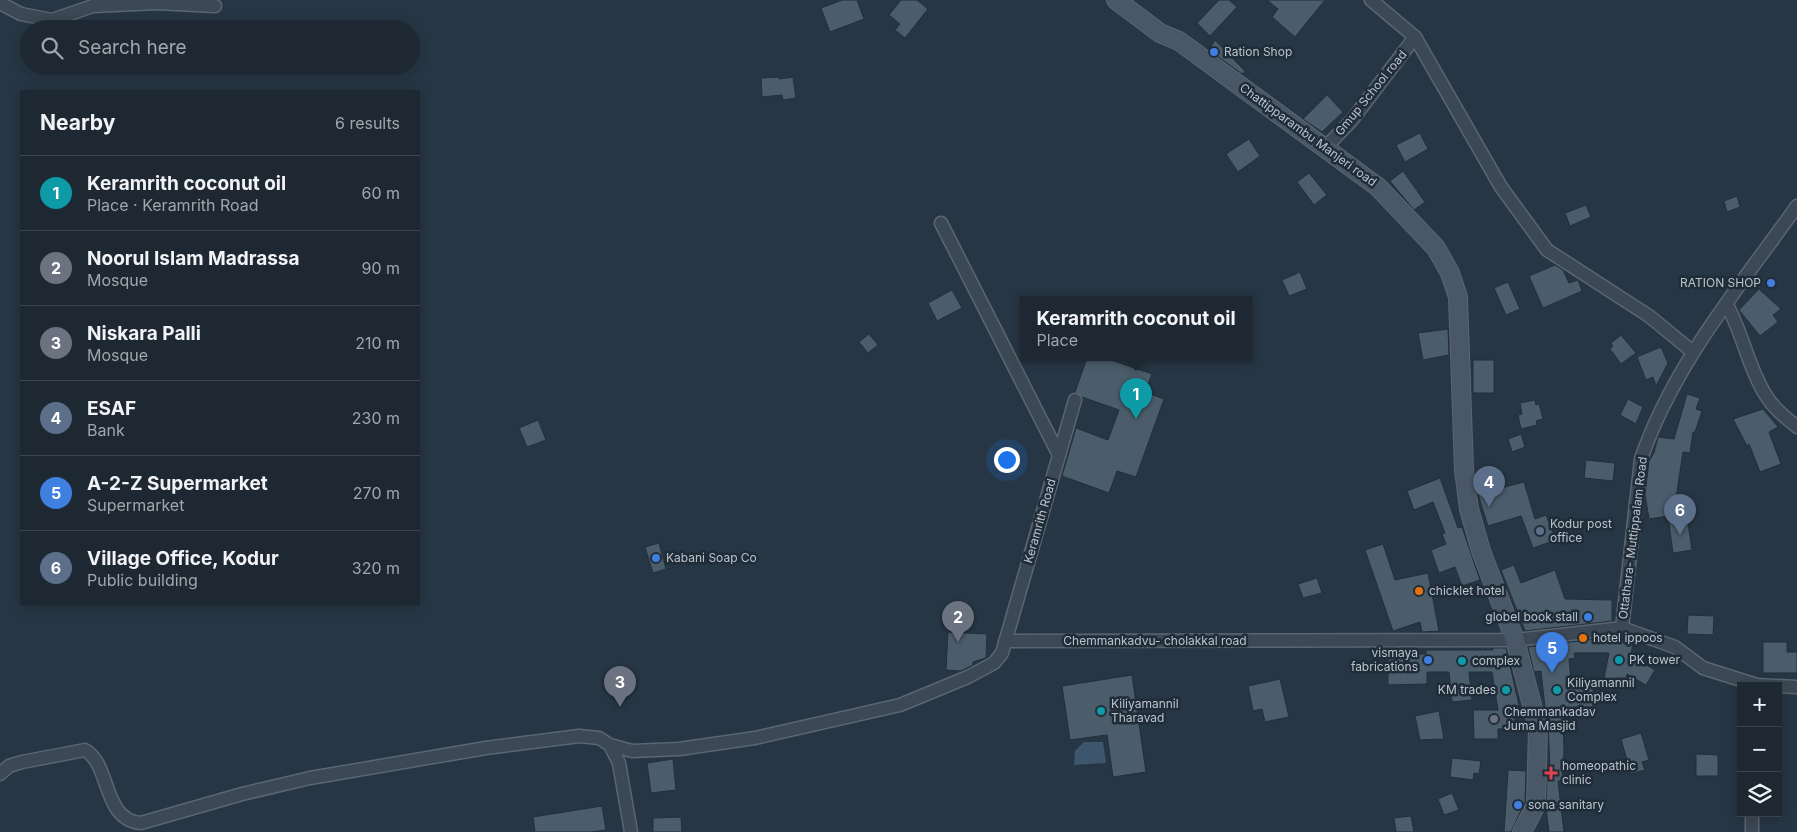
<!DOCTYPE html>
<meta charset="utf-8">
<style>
body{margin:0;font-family:Inter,sans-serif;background:#2a343f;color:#f1f3f6}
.controls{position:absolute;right:15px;bottom:15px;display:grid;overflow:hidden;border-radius:0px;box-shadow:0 2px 12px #0003}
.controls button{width:45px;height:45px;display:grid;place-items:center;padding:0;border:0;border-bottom:1px solid #3b444e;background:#1d2833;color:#f1f3f6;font:25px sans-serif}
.you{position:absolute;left:1006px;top:459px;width:18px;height:18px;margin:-12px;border:4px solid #fff;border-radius:50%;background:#1a73e8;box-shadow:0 0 0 8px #1a73e833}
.badge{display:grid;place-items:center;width:32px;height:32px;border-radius:50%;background:#92c3f9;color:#fff;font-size:16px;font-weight:700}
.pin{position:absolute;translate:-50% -41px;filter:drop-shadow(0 1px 2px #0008)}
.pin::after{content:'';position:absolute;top:26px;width:18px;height:15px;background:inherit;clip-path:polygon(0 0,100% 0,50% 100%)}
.popup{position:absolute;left:1020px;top:296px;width:232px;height:65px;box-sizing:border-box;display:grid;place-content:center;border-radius:0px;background:#1d2833;filter:drop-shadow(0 1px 4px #0005);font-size:16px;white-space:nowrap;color:#a0a6ac}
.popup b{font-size:19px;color:#f1f3f6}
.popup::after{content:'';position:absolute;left:50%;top:100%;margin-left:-10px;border:10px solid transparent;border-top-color:#1d2833}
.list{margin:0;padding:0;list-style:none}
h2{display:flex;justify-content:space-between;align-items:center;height:65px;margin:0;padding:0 20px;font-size:21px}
h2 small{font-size:16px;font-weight:400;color:#a0a6ac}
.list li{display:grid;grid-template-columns:32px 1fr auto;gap:15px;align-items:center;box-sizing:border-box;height:75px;padding:0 20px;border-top:1px solid #3b444e}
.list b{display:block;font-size:19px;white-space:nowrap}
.list p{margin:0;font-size:16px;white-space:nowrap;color:#a0a6ac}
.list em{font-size:16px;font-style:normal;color:#a0a6ac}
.icon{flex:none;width:28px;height:28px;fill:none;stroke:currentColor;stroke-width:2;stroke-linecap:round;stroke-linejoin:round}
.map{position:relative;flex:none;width:1797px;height:832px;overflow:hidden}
.search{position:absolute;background:#1d2833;box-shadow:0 2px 12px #0003;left:20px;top:20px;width:400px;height:55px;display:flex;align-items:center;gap:12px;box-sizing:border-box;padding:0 18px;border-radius:28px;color:#a0a6ac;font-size:19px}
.panel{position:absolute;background:#1d2833;box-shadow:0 2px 12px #0003;left:20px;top:90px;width:400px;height:515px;border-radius:0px}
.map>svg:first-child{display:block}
</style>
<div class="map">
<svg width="1797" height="832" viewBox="0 0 1797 832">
<rect width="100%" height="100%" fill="#273644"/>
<path fill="#3d556d" d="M1084 742H1103L1106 763 1074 765 1075 751Z"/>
<g fill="#4b5c6a" stroke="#222f3b">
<path d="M842 0H857L864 19 830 32 821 8Z"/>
<path d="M901 0H917L928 9 905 38 895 30 900 24 889 15Z"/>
<path d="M1219 0H1229L1237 7 1210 36 1197 23Z"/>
<path d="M1267 0H1325L1295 37 1272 17 1278 9Z"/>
<path d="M1215 40 1245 71 1242 74 1209 50Z"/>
<path d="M779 77V79L793 77 796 98 783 100 782 95 762 97 761 78Z"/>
<path d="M1327 95 1343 112 1322 132 1303 119Z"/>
<path d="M1420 133 1428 149 1405 162 1396 145Z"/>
<path d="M1249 139 1260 156 1238 172 1226 154Z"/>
<path d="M1403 171 1425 202 1414 210 1390 181Z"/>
<path d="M1309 173 1327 195 1314 205 1297 182Z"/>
<path d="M1737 196 1740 207 1727 212 1724 201Z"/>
<path d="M1586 205 1591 217 1570 226 1565 213Z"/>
<path d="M1555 265 1563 270 1569 283 1578 280 1582 291 1543 308 1529 276Z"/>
<path d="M1300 272 1307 289 1289 296 1282 280Z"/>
<path d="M1508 282 1520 309 1506 315 1494 288Z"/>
<path d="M1759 289 1781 309 1773 315 1778 322 1760 336 1739 310Z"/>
<path d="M952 290 962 308 937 321 928 303Z"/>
<path d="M1448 329 1449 355 1423 360 1418 333Z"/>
<path d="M869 334 878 345 868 353 859 342Z"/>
<path d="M1621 335 1636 353 1621 364 1610 349 1613 346 1611 343Z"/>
<path d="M1661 347 1668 363 1656 386 1653 377 1646 380 1637 357Z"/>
<path d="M1087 358H1105L1152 374 1145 392 1164 399 1136 477 1117 471 1109 493 1062 476 1076 428 1108 440 1119 410 1082 397 1075 392Z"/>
<rect x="1473" y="360" width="21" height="33"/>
<path d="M1687 394 1700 398 1696 409 1702 411 1695 432H1693L1690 453 1683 452 1676 498 1684 497 1692 550 1673 553 1668 516 1649 519 1645 494 1649 461 1654 453 1658 437 1674 439Z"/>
<path d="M1628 399 1643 407 1636 424 1620 415Z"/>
<path d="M1535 400 1536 405 1539 404 1543 419 1536 421 1537 425 1521 429 1518 415 1522 414 1520 403Z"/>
<path d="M1763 409 1778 427 1769 432 1781 464 1760 472 1749 444 1747 446 1733 419Z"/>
<path d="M538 420 546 440 527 447 519 428Z"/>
<path d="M1521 434 1525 447 1512 452 1508 439Z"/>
<path d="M1586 460 1615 463 1613 481 1584 478Z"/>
<path d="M1440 478 1458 528 1462 527 1480 580 1462 586 1455 567 1439 573 1431 550 1446 544 1442 534 1445 533 1433 502 1414 510 1407 491Z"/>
<path d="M1524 482 1535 519 1546 515 1556 540 1533 548 1521 516 1488 526 1478 494Z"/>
<path d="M659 543 666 569 653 573 645 547Z"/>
<path d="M1383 544 1395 580 1428 573 1439 631 1422 632 1420 622 1393 631 1365 550Z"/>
<path d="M1514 565 1521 583 1555 570 1565 599 1612 600V621L1525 631 1501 570Z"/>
<path d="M1317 578 1322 593 1303 598 1298 584Z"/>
<path d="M1688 615 1714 616 1713 635 1687 634Z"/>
<path d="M948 632 987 634 986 658 973 662V665L961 671 946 670Z"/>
<path d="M1612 637 1633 642 1631 656 1655 670 1646 685 1627 674 1625 682 1604 678 1609 653H1574L1575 658 1569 659 1571 680 1593 679V707H1574V715L1563 716 1564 750 1562 781H1558L1564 832H1549L1546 808 1547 772H1550L1548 718 1546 717 1541 671 1534 672 1528 647Z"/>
<path d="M1763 642H1787V652H1797V673H1763Z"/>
<path d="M1493 648H1506L1519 705 1515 706V728L1498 729V739H1474L1473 710H1498L1492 672H1469L1472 700 1452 702 1449 672H1427V684L1388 685V654H1426V650H1493Z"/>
<path d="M1132 675 1146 772 1113 777 1107 735 1070 740 1062 686Z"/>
<path d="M1280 679 1289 717 1265 722 1262 709 1253 711 1248 686Z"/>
<path d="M1439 711 1444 739 1420 740 1415 716Z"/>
<path d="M1641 733 1649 760 1642 762 1645 770 1631 774 1621 739Z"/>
<path d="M1696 754 1718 755V776H1696Z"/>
<path d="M1452 758 1481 761 1479 774 1474 773 1473 780 1450 777Z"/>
<path d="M673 759 676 790 651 793 647 763Z"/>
<path d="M1508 770 1526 771 1525 802 1511 832H1504Z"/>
<path d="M1452 793 1459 810 1444 815 1438 799Z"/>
<path d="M602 806 606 830 591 832H535L533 817Z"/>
<path d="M1411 816 1414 832H1396L1394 818Z"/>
<path d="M681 817 682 832H653V818Z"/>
</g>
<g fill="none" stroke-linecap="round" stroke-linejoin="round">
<defs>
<g id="street">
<path d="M1371 0 1415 37 1501 187 1547 250 1649 316 1693 352"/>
<path d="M0 3 21 14 52 20 93 6 157 3 215 6"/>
<path d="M1325 148 1352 120 1415 37"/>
<path d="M941 223 1059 455"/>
<path d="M1727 305C1743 334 1748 367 1765 394 1773 408 1785 417 1797 427"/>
<path d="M1622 628 1641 459C1673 365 1740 286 1797 206"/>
<path d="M1005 641 1515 640 1622 628 1675 647 1703 668 1757 685 1775 686"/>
<path d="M1778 686 1797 687"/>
<path d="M610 745 619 763 631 832"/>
<path d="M0 774 9 766 22 762 85 750C111 764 102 820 141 823L242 794 310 778 486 748 579 736 599 738 610 745 632 751 679 749 755 738 900 705 968 677 994 663 1002 653 1075 400"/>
<path d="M1752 832V813"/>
</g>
<path id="secondary" d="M1116 0 1160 33 1179 41 1378 187 1436 248 1450 273 1458 297 1464 470 1469 509 1481 551 1515 640 1538 728 1536 805 1522 832"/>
</defs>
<use href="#street" stroke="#5a6671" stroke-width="15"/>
<use href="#secondary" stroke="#5a6671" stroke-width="20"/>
<use href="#street" stroke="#3c4854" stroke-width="12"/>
<use href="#secondary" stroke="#4a5767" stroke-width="18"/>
</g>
<g fill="#3f7fe0" stroke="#202d39" stroke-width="2">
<circle cx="1214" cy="52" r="5"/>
<circle cx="1771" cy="283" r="5"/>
<circle cx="656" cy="558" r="5"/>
<circle cx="1588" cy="617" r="5"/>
<circle cx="1428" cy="660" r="5"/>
<circle cx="1518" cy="805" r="5"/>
</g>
<circle fill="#5c6f8a" stroke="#202d39" stroke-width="2" cx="1540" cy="531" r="5"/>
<g fill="#e8710a" stroke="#202d39" stroke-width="2">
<circle cx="1419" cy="591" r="5"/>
<circle cx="1583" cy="638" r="5"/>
</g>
<g fill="#0f9aa8" stroke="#202d39" stroke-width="2">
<circle cx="1619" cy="660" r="5"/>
<circle cx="1462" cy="661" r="5"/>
<circle cx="1506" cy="690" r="5"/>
<circle cx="1557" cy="690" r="5"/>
<circle cx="1101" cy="711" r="5"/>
</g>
<circle fill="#6b7280" stroke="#202d39" stroke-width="2" cx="1494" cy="719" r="5"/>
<path fill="#e0444e" stroke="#202d39" stroke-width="2" d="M1548.5 765.5h5v5h5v5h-5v5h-5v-5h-5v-5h5z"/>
<g text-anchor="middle" stroke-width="5" stroke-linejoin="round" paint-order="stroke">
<g font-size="12" fill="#b9c3cd" stroke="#202d39" text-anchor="start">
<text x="1224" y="56">Ration Shop</text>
<text x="1761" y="287" text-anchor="end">RATION SHOP</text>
<text x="1550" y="528">Kodur post<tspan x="1550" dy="14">office</tspan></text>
<text x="666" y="562">Kabani Soap Co</text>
<text x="1429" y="595">chicklet hotel</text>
<text x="1578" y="621" text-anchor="end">globel book stall</text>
<text x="1593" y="642">hotel ippoos</text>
<text x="1418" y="657" text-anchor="end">vismaya<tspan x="1418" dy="14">fabrications</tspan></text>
<text x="1629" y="664">PK tower</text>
<text x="1472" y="665">complex</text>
<text x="1567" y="687">Kiliyamannil<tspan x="1567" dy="14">Complex</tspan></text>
<text x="1496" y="694" text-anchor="end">KM trades</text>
<text x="1111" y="708">Kiliyamannil<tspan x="1111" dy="14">Tharavad</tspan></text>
<text x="1504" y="716">Chemmankadav<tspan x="1504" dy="14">Juma Masjid</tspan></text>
<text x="1562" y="770">homeopathic<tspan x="1562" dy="14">clinic</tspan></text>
<text x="1528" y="809">sona sanitary</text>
</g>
<g font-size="12" fill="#b9c3cd" stroke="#202d39">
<text transform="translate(1371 93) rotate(-51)" y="4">Gmup School road</text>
<text transform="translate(1308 135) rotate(36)" y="4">Chattipparambu Manjeri road</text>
<text transform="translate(1040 521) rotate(-74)" y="4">Keramrith Road</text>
<text transform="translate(1633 538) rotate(-83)" y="4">Ottathara- Muttippalam Road</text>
<text x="1155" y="645">Chemmankadvu- cholakkal road</text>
</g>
</g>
</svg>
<div class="controls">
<button>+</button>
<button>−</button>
<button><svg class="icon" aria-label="layers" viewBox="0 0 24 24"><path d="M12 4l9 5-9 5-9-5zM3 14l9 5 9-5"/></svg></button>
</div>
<div class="you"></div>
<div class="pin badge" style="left:1136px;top:419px;background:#0f9aa8">1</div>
<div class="popup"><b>Keramrith coconut oil</b>Place</div>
<div class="pin badge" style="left:958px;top:642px;background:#6b7280">2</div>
<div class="pin badge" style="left:620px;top:707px;background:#6b7280">3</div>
<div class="pin badge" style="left:1489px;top:507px;background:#5c6f8a">4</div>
<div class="pin badge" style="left:1552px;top:673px;background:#3f7fe0">5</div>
<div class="pin badge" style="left:1680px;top:535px;background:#5c6f8a">6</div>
<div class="search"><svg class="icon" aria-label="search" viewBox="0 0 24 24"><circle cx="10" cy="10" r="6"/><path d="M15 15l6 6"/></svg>Search here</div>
<section class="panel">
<h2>Nearby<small>6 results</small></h2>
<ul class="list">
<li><span class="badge" style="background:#0f9aa8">1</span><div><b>Keramrith coconut oil</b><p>Place · Keramrith Road</p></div><em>60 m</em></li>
<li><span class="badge" style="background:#6b7280">2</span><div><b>Noorul Islam Madrassa</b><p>Mosque</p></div><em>90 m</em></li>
<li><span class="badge" style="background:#6b7280">3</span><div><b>Niskara Palli</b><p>Mosque</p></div><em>210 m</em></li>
<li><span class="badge" style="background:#5c6f8a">4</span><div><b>ESAF</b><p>Bank</p></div><em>230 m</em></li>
<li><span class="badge" style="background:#3f7fe0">5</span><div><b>A-2-Z Supermarket</b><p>Supermarket</p></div><em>270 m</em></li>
<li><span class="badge" style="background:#5c6f8a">6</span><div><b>Village Office, Kodur</b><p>Public building</p></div><em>320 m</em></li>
</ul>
</section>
</div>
